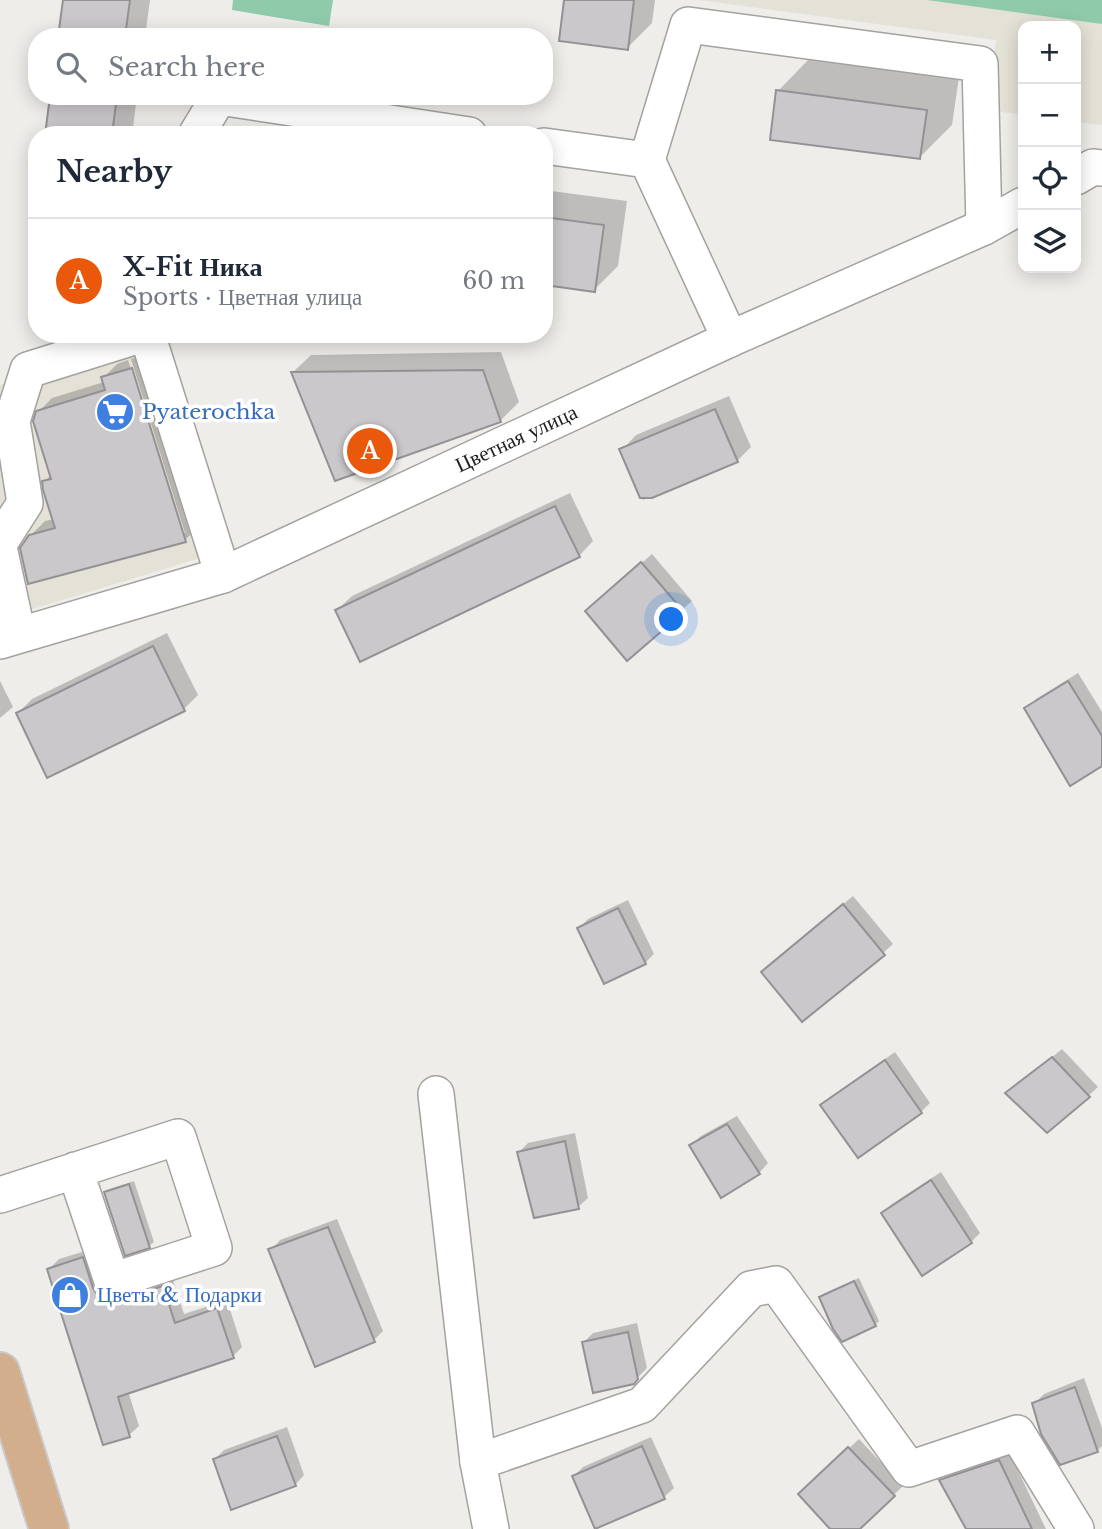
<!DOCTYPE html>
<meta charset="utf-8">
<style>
body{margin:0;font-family:"Libre Baskerville",serif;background:#f6f6f7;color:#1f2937}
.controls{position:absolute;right:21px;top:21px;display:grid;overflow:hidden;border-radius:14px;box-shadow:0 4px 18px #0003}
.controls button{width:63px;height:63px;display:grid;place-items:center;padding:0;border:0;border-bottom:2px solid #e0e1e3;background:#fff;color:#1f2937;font:35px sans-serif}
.you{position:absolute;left:672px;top:620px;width:24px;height:24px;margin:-18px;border:5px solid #fff;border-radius:50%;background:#1a73e8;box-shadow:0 0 0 10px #1a73e833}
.badge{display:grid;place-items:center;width:46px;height:46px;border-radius:50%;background:#ea580c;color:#fff;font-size:23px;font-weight:700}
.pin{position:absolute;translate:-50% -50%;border:4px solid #fff;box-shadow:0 2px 7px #0006}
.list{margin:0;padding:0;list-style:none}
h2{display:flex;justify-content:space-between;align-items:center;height:91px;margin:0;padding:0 28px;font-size:30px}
h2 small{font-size:23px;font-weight:400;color:#747a83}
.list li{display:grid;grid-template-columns:46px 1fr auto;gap:21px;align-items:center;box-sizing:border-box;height:126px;padding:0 28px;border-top:2px solid #e0e1e3}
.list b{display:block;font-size:26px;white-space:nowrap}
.list p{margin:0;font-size:23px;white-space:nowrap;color:#747a83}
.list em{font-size:23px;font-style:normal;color:#747a83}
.icon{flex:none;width:38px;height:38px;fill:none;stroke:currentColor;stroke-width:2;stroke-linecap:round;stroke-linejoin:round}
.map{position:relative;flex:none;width:1102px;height:1529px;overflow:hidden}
.search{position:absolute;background:#fff;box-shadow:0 4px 18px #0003;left:28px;top:28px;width:525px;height:77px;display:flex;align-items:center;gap:18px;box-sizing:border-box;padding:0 24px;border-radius:28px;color:#747a83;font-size:26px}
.panel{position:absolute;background:#fff;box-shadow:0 4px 18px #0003;left:28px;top:126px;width:525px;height:217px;border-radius:28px}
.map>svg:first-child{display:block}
</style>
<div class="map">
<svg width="1102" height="1529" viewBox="0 0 1102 1529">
<rect width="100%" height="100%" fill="#eeedea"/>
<g fill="#e4e1d7">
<path d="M698 0H1102V125L1076 122V26H1023V115L987 110 996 40Z"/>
<path d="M135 347 207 556 0 619V385Z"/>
</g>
<g fill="#8fcbab">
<path d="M233 0H333L329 26 232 10Z"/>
<path d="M927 0H1102V24Z"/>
</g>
<g fill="#0003">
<path d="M65 0H150L145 37H60Z"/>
<path d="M566 0H655L652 23 627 48Z"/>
<path d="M810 58 959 77 952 125 920 157 778 91Z"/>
<path d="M52 96H137L132 135H47Z"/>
<path d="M544 190 627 201 618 266 594 290 544 284Z"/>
<path d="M37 209V234L33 233Z"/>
<path d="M501 352 519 402 500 421 293 372 311 355Z"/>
<path d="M146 355 199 526 185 540 30 536 45 521 54 519 44 482 52 474 38 412 52 398 104 382 103 378 117 364 128 360 181 533H185L131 359Z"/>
<path d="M729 396 751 447 737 461 643 500 622 450 636 435Z"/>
<path d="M570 493 593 541 579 556 337 610 352 596Z"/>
<path d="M652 554 692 601 628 658 597 602Z"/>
<path d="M167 633 198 695 184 709 18 713 32 699Z"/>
<path d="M1078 673 1102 712V764L1027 708 1036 699Z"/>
<path d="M0 681 13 707 0 718Z"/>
<path d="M853 896 893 944 883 953 772 963Z"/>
<path d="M628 900 654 954 645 963 579 928 588 919Z"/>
<path d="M1062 1049 1098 1087 1088 1096 1008 1093Z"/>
<path d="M895 1052 930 1103 921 1112 823 1106 832 1096Z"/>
<path d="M737 1116 768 1163 759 1173 691 1145 701 1136Z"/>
<path d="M575 1133 588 1198 578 1207 519 1152 528 1143Z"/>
<path d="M941 1172 980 1233 971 1242 883 1213 892 1204Z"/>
<path d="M134 1181 154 1242 149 1246 106 1193 110 1189Z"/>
<path d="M337 1219 383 1331 374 1340 271 1250 280 1240Z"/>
<path d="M92 1249 172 1277 184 1314 227 1300 242 1347 233 1356 128 1391 139 1426 129 1435 49 1269 59 1259Z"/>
<path d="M859 1278 879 1321 875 1325 821 1298 825 1293Z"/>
<path d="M637 1323 647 1368 633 1382 584 1342 593 1333Z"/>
<path d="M1084 1378 1102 1428V1446L1097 1451 1034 1404 1044 1394Z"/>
<path d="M287 1427 304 1475 295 1485 215 1459 224 1450Z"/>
<path d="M651 1437 674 1488 664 1497 574 1476 583 1467Z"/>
<path d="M859 1439 903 1486 858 1529H833L800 1494Z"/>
<path d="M1009 1452 1046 1529H968L942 1480 951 1471Z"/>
</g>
<g fill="#cbc8cb" stroke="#949194" stroke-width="2">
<path d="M63 0H130L125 37H58Z"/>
<path d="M564 0H634L628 50 559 41Z"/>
<path d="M776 90 927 110 920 159 770 140Z"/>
<path d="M50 96H117L112 135H45Z"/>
<path d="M544 217 604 225 595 292 544 285Z"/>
<path d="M132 368 186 542 28 584 20 548 29 535 55 528 43 490 42 481 51 479 33 421 36 411 105 390 101 377Z"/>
<path d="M483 370 501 422 335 481 291 372Z"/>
<path d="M715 409 738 462 652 498H640L619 449Z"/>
<path d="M555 506 580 557 360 662 335 610Z"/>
<path d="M641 562 684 612 627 661 585 611Z"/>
<path d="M153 646 185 711 47 778 16 713Z"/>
<path d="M1068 681 1102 736V766L1070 786 1024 708Z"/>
<path d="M843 904 885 955 802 1022 761 972Z"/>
<path d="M618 908 646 964 604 984 577 928Z"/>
<path d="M1052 1057 1090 1097 1047 1133 1005 1093Z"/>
<path d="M885 1060 922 1113 858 1158 820 1105Z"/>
<path d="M727 1124 760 1174 721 1198 689 1145Z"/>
<path d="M565 1141 579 1209 534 1218 517 1152Z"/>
<path d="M931 1180 972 1243 922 1276 881 1213Z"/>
<path d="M129 1184 150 1248 125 1256 104 1192Z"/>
<path d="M328 1227 375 1342 315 1367 268 1249Z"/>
<path d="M83 1257 93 1288 98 1296 107 1300H118L163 1286 175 1323 217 1308 234 1358 118 1397 130 1437 103 1445 47 1269Z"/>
<path d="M854 1281 876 1326 842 1342 833 1329 819 1297Z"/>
<path d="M628 1332 638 1379 634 1384 593 1393 582 1342Z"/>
<path d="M1075 1387 1098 1452 1060 1465 1041 1434 1032 1403Z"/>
<path d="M277 1436 296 1486 231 1510 213 1459Z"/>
<path d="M642 1446 665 1499 595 1529 572 1476Z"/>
<path d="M848 1447 895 1496 860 1529H830L798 1494Z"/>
<path d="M999 1460 1032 1529H966L939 1480Z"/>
</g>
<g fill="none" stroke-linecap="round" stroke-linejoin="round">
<defs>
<g id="minor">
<path d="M196 135 219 97 469 135"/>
<path d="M544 146 647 160 730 339"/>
<path d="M647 160 688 25 980 64 984 227"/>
<path d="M1076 177 1093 167 1102 168"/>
<path d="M147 334 223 575"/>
<path d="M0 542 25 503 12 421 28 370 143 334"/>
<path d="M0 552 18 635"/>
<path id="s1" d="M0 641 223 575 730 339 984 227 1023 205"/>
<path d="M436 1094 478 1462 491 1529"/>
<path d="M0 1195 178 1137 214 1248 112 1281 75 1170"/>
<path d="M478 1462 642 1405 751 1289 776 1284 909 1469 1017 1433 1076 1529"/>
</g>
<path id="major" d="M0 1372 49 1529"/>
</defs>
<use href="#minor" stroke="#a3a29f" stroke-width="38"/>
<use href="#major" stroke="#c9c9c9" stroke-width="42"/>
<use href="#minor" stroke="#fff" stroke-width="35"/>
<use href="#major" stroke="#d2ae8d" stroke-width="38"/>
</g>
<defs>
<symbol id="supermarket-disc" viewBox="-11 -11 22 22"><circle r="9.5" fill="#3f7fe0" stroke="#fff"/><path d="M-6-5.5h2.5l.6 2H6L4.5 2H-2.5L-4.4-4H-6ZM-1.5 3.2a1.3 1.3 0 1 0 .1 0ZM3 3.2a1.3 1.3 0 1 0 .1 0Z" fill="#fff"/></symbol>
<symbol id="shop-disc" viewBox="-11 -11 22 22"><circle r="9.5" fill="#3f7fe0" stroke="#fff"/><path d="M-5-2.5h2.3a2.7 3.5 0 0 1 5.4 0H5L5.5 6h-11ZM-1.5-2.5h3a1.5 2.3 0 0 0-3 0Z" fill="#fff"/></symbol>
</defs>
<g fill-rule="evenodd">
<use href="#supermarket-disc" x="93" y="390" width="44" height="44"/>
<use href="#shop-disc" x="48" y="1273" width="44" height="44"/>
</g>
<g text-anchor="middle" stroke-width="7" stroke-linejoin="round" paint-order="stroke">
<g font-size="21" fill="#366cbe" stroke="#fff" text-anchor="start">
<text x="142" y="419">Pyaterochka</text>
<text x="97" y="1302">Цветы &amp; Подарки</text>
</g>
<g font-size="21" fill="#1d1d1c" stroke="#fff">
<text dy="7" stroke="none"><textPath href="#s1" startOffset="556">Цветная улица</textPath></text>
</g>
</g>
</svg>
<div class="controls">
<button>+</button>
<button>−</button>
<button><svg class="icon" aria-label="locate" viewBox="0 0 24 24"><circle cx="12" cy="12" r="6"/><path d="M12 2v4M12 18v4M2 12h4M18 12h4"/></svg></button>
<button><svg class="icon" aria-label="layers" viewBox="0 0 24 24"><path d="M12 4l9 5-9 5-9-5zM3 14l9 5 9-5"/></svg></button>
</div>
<div class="you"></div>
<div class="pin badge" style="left:370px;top:451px">A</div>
<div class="search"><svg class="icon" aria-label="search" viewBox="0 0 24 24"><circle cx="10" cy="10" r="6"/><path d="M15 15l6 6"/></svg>Search here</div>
<section class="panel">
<h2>Nearby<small></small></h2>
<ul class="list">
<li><span class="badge">A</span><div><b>X-Fit Ника</b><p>Sports · Цветная улица</p></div><em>60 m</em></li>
</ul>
</section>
</div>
